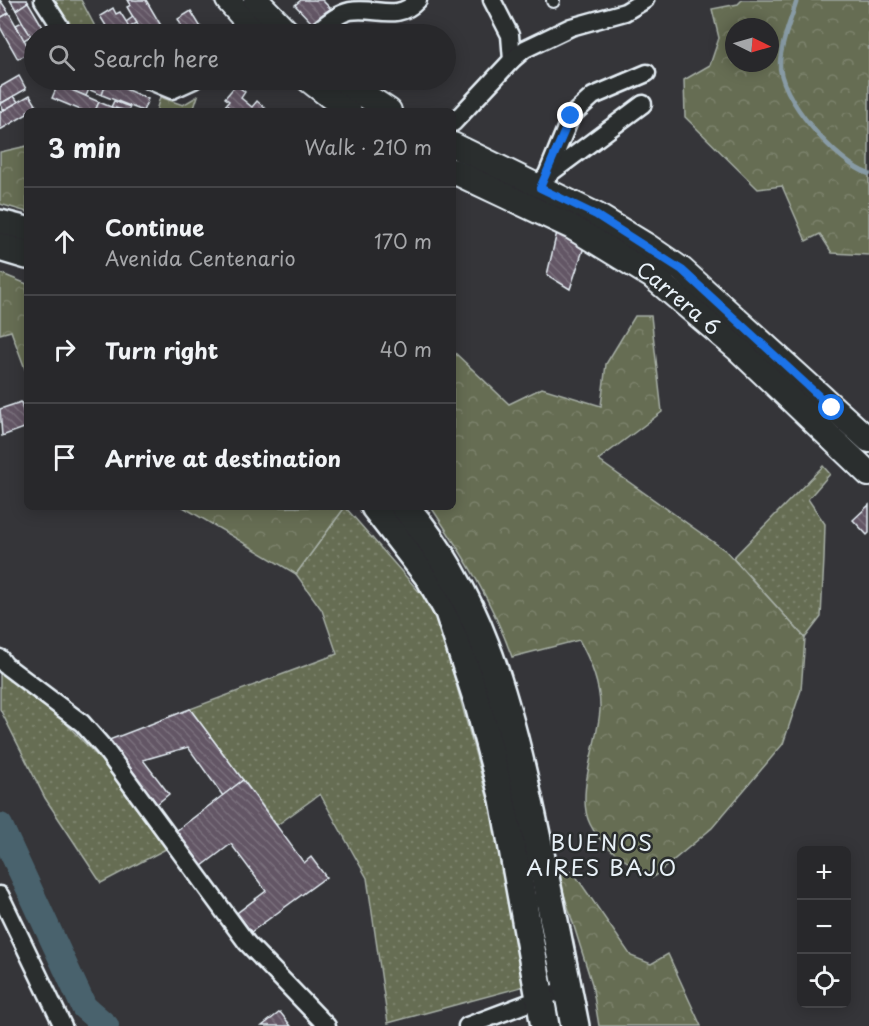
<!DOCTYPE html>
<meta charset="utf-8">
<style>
body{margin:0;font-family:"Playpen Sans",sans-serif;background:#343437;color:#f1f3f6}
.controls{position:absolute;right:18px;bottom:18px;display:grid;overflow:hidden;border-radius:9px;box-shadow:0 3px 15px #0003}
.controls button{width:54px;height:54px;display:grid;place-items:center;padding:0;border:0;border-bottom:2px solid #444447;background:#28282b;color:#f1f3f6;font:30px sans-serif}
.compass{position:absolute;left:725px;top:18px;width:54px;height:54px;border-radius:50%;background:#28282b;box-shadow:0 3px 15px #0003;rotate:95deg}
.stop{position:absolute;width:18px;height:18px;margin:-14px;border:4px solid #1a73e8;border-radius:50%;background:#fff}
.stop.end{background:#1a73e8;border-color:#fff;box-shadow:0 2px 6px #0008}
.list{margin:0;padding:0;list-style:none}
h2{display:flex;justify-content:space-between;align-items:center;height:78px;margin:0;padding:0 24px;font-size:26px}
h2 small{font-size:20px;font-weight:400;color:#a5a6a9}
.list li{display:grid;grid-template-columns:39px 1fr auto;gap:18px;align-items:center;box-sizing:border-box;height:108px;padding:0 24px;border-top:2px solid #444447}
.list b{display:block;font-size:22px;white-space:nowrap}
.list p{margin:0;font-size:20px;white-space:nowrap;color:#a5a6a9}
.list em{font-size:20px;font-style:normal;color:#a5a6a9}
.icon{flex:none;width:33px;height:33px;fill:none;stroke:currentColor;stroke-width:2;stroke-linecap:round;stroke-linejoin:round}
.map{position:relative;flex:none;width:869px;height:1026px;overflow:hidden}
.search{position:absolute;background:#28282b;box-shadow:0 3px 15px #0003;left:24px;top:24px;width:432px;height:66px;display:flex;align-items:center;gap:15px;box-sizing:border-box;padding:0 21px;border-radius:33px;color:#a5a6a9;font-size:22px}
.panel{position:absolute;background:#28282b;box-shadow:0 3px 15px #0003;left:24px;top:108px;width:432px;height:402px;border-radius:9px}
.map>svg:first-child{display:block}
</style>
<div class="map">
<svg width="869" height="1026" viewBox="0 0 869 1026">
<defs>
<pattern id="green-dots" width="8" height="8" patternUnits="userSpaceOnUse" patternTransform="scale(1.5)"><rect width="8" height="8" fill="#666d53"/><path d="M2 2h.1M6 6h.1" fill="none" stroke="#7c826c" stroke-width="1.8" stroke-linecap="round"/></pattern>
<pattern id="forest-crowns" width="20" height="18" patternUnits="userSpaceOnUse" patternTransform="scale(1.5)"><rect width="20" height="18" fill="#666d53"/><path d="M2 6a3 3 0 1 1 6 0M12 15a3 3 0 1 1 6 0" fill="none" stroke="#7c826c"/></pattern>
<pattern id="building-back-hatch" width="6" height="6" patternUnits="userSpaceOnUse" patternTransform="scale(1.5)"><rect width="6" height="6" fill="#635765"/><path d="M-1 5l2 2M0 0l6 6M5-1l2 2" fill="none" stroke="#79707c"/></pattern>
</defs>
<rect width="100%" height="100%" fill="#353539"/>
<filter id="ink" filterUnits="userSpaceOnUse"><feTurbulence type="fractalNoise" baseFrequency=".0167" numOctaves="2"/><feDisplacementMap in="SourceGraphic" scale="12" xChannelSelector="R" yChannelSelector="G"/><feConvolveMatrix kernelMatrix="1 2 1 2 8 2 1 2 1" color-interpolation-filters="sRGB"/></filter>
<g filter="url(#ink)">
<g fill="url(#green-dots)" stroke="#a7afa6" stroke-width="1.5">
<path d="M54 0H81L99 34H76Z"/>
<path d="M823 466 830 474 808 499 825 524 824 559 821 617 805 638 733 558Z"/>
<path d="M345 507 436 611 503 854 525 986 388 1023 367 878 320 794 277 825 190 709 337 654 322 610 296 574Z"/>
<path d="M0 669 21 690 56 713 100 759 166 849 101 883 45 798 0 709Z"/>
</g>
<g fill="url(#forest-crowns)" stroke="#a7afa6" stroke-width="1.5" fill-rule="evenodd">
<path d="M742 0H869V255L832 253 820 234 806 241 782 186 758 189 685 117 684 80 710 65 719 38 712 9 738 4ZM734 27H770V63H734Z"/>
<path d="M198 96 193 111H156L160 97 183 105Z"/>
<path d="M27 146V212L0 204V152Z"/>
<path d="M0 273 27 284V374L11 331 0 334Z"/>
<path d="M635 316H651L662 412 598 460 726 551 805 638 801 690 783 744 712 828 652 878C631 864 601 848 590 824 575 794 598 743 600 710 601 687 590 659 579 640L512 657C491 599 465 558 431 507H453V351L509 404 542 388 601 406 606 364Z"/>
<path d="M183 507H345L296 574Z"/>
<path d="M560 872H573L631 956 651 964 668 954 701 1026H599L592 984 563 891Z"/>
</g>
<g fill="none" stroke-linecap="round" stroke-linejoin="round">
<path stroke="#889ba5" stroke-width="4.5" d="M797 0C791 20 781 42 780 62 777 96 838 164 869 174"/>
<path stroke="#48626d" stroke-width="26" d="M0 826 84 1007 106 1026"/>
</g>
<g fill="url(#building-back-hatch)" stroke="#e8f1f8" stroke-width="1.5">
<path d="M0 0 9 13 0 18Z"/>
<path d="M10 0H27L28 2 16 10Z"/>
<path d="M128 0H146L163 29 153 34H149L146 30 142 32 127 7 131 5Z"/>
<path d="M301 0H322L331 9 312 23 295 5Z"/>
<path d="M28 2 47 34H34V43L16 10Z"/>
<path d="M113 8 116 14 120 12 134 34H111L100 16Z"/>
<path d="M191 11 205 34H182L177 27 181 25 178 19Z"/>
<path d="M9 13 31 52 18 59 0 27V18Z"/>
<path d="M133 17 137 23 129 28 126 22Z"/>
<path d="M22 22 31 36 24 40 16 25Z"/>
<path d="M19 76 26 89 0 104V87Z"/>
<path d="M66 80H103L107 81 102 95Z"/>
<path d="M380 80H402L391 91Z"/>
<path d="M107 81 148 99 143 111 102 95Z"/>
<path d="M74 83 89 89 86 96 71 90Z"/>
<path d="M58 84 99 102 95 111H83L52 98Z"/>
<path d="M236 85 245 92 241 98 252 107 257 101 266 109 264 111H235L226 105 229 101 225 98Z"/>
<path d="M30 95 38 108 27 111V114L0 130V112Z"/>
<path d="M14 96 18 102 4 110 0 104Z"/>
<path d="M114 101 130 107 128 111 111 107Z"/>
<path d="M99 102 111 107 120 111H95Z"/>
<path d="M226 105 235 111H217L221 106 224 108Z"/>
<path d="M557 232 584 247 570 289 547 275Z"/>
<path d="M21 402 27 427 2 436 0 409Z"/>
<path d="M869 505V533L867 535 853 520Z"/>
<path d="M190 709 243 780 223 796 188 747 143 760 169 794 157 804 109 740Z"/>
<path d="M243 780 304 863 311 857 326 877 251 932 237 913 266 891 231 844 202 866 176 831Z"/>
<path d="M280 1012 291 1026H262Z"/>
</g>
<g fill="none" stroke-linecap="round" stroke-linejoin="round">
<defs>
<path id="pedestrian" d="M553 0V1"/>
<g id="minor">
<path d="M43 0 65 34"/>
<path d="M492 0 510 35 512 60"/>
<path d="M313 34C324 26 336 14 350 11 375 6 397 23 418 0"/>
<path d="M148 80 172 90 194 80"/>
<path d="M453 123 512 60 525 49 571 27 625 12 645 0"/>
<path d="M545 177 643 104"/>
<path d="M546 177 571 116 593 96 647 73"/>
<path d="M0 658 5 665 82 723 104 748 247 943 327 1026"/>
<path d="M0 895 63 1026"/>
<path d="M467 1026 568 988"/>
</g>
<g id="secondary">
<path d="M228 0 258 34"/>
<path d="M256 0 289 34"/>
<path d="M309 80 349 111"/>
<path d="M342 80 389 111"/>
<path d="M453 145 596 215 647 246 682 270 869 440"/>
<path id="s1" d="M453 171 572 227 652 276 738 349 869 474"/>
</g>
<g id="primary">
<path d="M0 224 27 231"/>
<path d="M0 247 27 255"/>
<path d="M375 507 430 578 449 612 478 701 504 799 545 1026"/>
<path d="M405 507C477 591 505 692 528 798 545 874 560 950 575 1026"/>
</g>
</defs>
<use href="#pedestrian" stroke="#e8f1f8" stroke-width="16"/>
<use href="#minor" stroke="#e8f1f8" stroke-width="21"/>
<use href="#secondary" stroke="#e8f1f8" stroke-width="28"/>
<use href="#primary" stroke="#e8f1f8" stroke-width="32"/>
<use href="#pedestrian" stroke="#2a2d2e" stroke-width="12"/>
<use href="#minor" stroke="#2a2d2e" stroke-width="16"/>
<use href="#secondary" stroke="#2a2d2e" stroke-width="24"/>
<use href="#primary" stroke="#2a2d2e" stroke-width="27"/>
</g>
</g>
<g fill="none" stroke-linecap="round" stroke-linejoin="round" filter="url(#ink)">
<path stroke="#1a73e8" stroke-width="8" d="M571 116 540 188 596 215 682 270 832 408"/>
</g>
<g text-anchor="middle" stroke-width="5" stroke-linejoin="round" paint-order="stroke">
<g font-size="21" fill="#e8f1f8" stroke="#2a2d2e">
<text dy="7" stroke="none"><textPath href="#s1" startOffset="260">Carrera 6</textPath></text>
</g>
<g font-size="22" letter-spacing="1.5" fill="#e8f1f8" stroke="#2a2d2e">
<text x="602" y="851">BUENOS<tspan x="602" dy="25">AIRES BAJO</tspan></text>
</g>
</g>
</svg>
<div class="controls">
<button>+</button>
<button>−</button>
<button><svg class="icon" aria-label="locate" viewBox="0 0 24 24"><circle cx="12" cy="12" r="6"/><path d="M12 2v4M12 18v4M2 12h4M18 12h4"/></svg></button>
</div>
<svg class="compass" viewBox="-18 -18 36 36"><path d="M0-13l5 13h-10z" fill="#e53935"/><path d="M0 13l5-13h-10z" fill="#a5a6a9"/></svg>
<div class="stop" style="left:832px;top:408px"></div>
<div class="stop end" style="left:571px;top:116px"></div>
<div class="search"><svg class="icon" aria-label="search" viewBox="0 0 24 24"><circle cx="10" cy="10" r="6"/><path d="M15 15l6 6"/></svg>Search here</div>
<section class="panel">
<h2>3 min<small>Walk · 210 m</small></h2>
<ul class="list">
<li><svg class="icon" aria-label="ahead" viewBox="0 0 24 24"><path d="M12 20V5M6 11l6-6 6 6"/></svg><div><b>Continue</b><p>Avenida Centenario</p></div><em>170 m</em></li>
<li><svg class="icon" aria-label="right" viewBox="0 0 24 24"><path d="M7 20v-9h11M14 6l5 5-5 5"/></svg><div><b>Turn right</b></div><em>40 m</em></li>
<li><svg class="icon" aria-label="arrive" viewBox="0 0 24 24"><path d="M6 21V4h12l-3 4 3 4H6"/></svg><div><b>Arrive at destination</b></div></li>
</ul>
</section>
</div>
